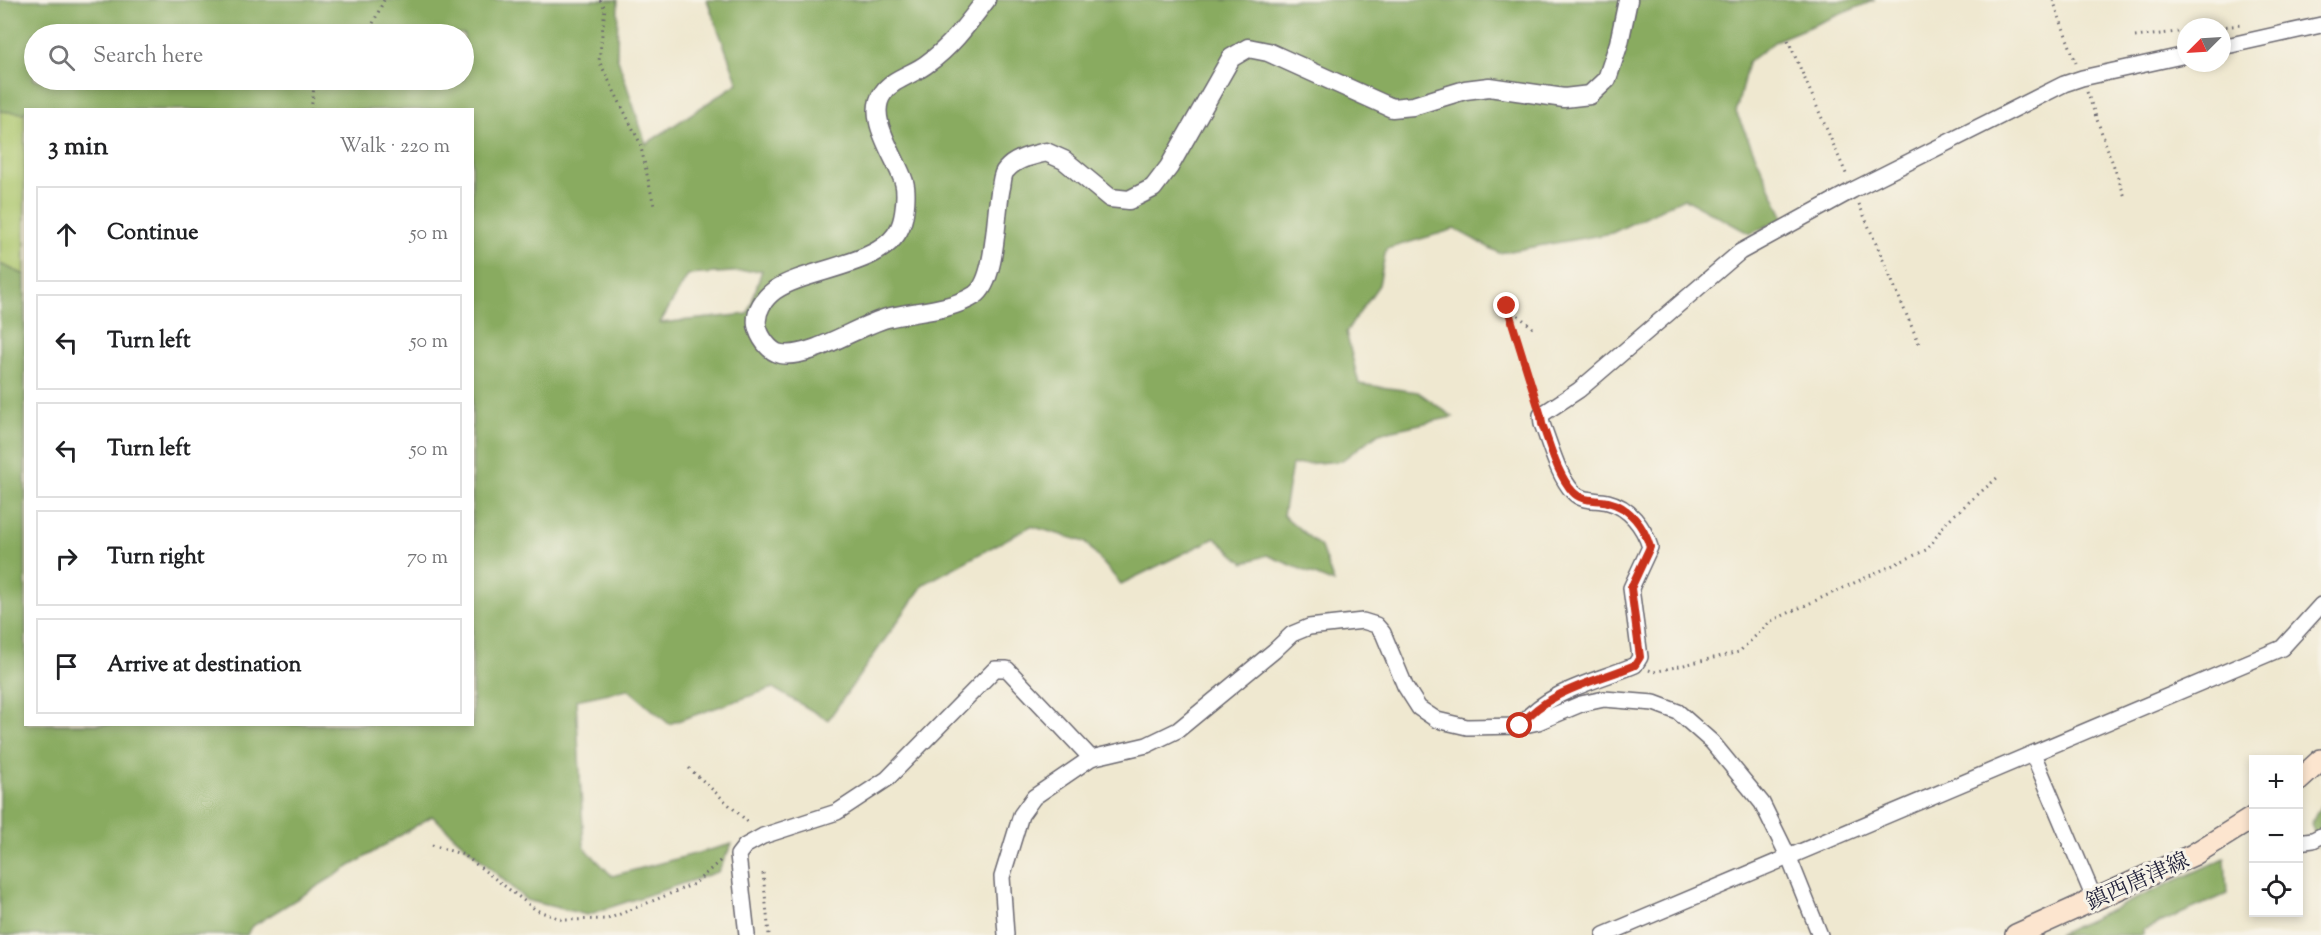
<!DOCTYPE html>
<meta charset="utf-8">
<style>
body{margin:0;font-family:"Sorts Mill Goudy","Noto Serif JP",serif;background:#f2f2f2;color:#202124}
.controls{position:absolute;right:18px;bottom:18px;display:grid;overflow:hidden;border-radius:0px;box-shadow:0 3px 9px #0003}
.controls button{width:54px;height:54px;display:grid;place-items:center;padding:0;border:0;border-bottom:2px solid #e0e0e0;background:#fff;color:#202124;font:30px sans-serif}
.compass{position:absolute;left:2177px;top:18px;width:54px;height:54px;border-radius:50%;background:#fff;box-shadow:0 3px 9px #0003;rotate:246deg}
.stop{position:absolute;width:18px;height:18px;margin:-14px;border:4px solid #c8321e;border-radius:50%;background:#fff}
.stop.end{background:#c8321e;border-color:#fff;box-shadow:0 2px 6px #0008}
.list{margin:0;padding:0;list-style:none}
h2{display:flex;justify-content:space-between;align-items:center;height:78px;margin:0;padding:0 24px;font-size:26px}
h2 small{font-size:20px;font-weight:400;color:#757577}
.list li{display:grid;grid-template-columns:39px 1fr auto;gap:18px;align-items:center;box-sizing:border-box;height:96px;margin:0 12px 12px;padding:0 12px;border:2px solid #e0e0e0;border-radius:0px}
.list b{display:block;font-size:22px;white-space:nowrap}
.list em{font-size:20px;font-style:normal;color:#757577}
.icon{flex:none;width:33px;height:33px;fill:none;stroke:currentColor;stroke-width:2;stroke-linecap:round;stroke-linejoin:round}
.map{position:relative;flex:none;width:2321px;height:935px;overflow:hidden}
.search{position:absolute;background:#fff;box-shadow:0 3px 9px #0003;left:24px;top:24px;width:450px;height:66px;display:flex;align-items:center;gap:15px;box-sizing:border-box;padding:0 21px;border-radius:33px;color:#757577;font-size:22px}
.panel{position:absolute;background:#fff;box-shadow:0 3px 9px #0003;left:24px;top:108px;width:450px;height:618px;border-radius:0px}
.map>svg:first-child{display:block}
</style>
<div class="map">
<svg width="2321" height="935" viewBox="0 0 2321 935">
<rect width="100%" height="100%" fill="#f7f3e8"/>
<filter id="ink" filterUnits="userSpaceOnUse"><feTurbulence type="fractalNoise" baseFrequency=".0167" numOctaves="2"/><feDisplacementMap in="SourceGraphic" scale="12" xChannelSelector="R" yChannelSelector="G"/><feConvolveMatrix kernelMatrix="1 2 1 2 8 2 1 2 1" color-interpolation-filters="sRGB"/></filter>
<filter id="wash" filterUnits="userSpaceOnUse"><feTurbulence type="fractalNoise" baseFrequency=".008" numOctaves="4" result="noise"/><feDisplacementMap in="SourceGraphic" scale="24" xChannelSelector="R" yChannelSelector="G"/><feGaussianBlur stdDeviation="1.35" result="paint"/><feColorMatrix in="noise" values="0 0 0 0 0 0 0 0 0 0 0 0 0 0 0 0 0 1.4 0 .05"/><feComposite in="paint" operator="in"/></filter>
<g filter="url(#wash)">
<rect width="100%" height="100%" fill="#efe8d0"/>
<path fill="#acc66c" stroke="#677454" stroke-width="1.5" d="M0 111 25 113V275L0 264Z"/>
<g fill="#89ab60" stroke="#56664e" stroke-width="1.5" fill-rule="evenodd">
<path d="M0 0H618L617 56 646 144 738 83 707 0H1875L1777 40 1748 62 1736 112 1784 218 1750 234 1684 198 1612 233 1499 253 1455 229 1386 249 1379 285 1346 332 1359 384 1418 392 1453 417 1379 433 1341 461 1292 465 1283 515 1321 547 1334 583 1267 555 1244 563 1215 538 1121 584 1085 542 1031 526 924 584 828 720 773 688 669 724 628 689 576 700 584 847 612 876 732 844 718 872 587 915 526 900 432 816 251 927 247 935H0V264L25 275 26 724H472V110H26L25 113 0 111ZM34 34H464V80H34ZM762 270 748 314 660 323 688 275Z"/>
<path d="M2321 805V851L2311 824Z"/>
<path d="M2225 858 2227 894 2143 930V935H2057Z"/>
</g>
</g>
<g filter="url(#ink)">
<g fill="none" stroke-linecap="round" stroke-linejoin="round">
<defs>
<g id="minor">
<path d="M2222 47 2321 25"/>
<path d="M1520 726C1548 690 1595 682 1635 665L1640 657 1631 588 1650 547C1644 527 1629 507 1608 502 1595 499 1582 502 1573 492 1558 476 1550 444 1542 424L1541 415 1579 390 1740 252 1853 190 2064 84 2082 78 2186 55"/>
<path d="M2033 754 2091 891"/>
<path d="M2298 842 2313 840 2321 836"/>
<path d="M747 935 738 855 745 846 763 836 837 812 887 779 995 669H1007L1091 758"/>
<path d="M1006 935 1002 877 1021 815 1034 797 1091 758 1147 745 1178 730 1274 651 1292 634 1309 627 1363 621 1376 625 1383 633 1405 686 1419 708 1437 720 1467 727 1520 726 1538 722 1581 704 1604 699 1654 703 1678 712 1712 742 1762 803 1789 858 1820 935"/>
<path d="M1604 935 2282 648 2321 605"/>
</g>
<path id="tertiary" d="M986 0C969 22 952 46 928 63 915 74 893 78 883 93 865 117 896 157 904 182 907 191 905 212 902 222 890 266 809 267 775 290 764 298 755 311 757 325 759 336 769 352 781 354 810 359 857 326 887 318 915 311 950 311 975 295 997 280 995 212 1001 187 1002 182 1002 174 1006 170 1016 158 1032 156 1046 152L1064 160 1110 198 1129 200 1153 188 1169 167 1231 58 1248 48 1268 52 1392 108 1413 106 1465 90 1489 87 1564 98 1590 95 1607 79 1619 43 1628 0"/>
<g id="secondary">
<path d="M2298 781 2321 760"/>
<path d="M2016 935 2193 855 2254 817"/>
</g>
</defs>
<use href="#minor" stroke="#6a676f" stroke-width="18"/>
<use href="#tertiary" stroke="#6a676f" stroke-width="21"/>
<use href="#secondary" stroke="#6a676f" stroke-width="24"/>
<g stroke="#6a676f" stroke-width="3" stroke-dasharray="1.5 4.5" stroke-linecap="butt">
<path d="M600 0 605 8 599 61 640 143 654 206"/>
<path d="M2053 0 2076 63"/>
<path d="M2220 27 2242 25"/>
<path d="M368 34 384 0"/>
<path d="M2135 37 2186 31"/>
<path d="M1788 40 1847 176"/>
<path d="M2087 92 2125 197"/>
<path d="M311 110 314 87 324 80"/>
<path d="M1859 204 1920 346"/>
<path d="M1533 328 1507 306 1536 399"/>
<path d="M1649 670 1654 672 1739 652 1771 621 1928 549 1946 522 1997 478"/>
<path d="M689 768 750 824"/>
<path d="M432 845 464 855 536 910 563 920 608 919 694 884 722 859"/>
<path d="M763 873 769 935"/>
</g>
<use href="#minor" stroke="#fff" stroke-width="15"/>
<use href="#tertiary" stroke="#fff" stroke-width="18"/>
<use href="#secondary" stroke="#fce5cf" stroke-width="21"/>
</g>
</g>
<g fill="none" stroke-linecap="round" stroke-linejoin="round" filter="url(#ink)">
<path stroke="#c8321e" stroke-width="8" d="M1507 306 1541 416 1542 424C1550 445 1557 474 1573 492 1582 502 1595 499 1608 502 1630 507 1644 527 1650 547L1631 588 1640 657 1635 665C1595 682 1548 690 1520 726"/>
</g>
<g text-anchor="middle" stroke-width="6" stroke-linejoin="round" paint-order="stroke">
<g font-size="22" fill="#22223b" stroke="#f7f3e8">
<text transform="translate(2137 880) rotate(-24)" y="8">鎮西唐津線</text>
</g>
</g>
</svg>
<div class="controls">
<button>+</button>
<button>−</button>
<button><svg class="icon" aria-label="locate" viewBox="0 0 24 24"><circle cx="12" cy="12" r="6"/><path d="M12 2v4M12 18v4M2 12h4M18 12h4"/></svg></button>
</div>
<svg class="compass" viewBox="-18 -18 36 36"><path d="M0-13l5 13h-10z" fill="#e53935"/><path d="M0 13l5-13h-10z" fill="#757577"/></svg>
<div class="stop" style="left:1520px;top:726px"></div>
<div class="stop end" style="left:1507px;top:306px"></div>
<div class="search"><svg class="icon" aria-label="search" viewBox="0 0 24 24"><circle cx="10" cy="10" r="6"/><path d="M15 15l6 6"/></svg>Search here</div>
<section class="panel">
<h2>3 min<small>Walk · 220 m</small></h2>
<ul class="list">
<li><svg class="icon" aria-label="ahead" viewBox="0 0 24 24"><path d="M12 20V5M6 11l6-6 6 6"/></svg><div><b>Continue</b></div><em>50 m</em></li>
<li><svg class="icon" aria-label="left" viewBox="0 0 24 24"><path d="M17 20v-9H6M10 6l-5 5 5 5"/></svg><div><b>Turn left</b></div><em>50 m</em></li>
<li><svg class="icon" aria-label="left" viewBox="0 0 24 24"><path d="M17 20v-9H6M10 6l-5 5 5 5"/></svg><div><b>Turn left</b></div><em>50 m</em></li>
<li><svg class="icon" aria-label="right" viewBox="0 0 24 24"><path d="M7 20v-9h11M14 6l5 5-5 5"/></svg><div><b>Turn right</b></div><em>70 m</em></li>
<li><svg class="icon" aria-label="arrive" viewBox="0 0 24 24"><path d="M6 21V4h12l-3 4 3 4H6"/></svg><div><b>Arrive at destination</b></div></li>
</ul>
</section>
</div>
